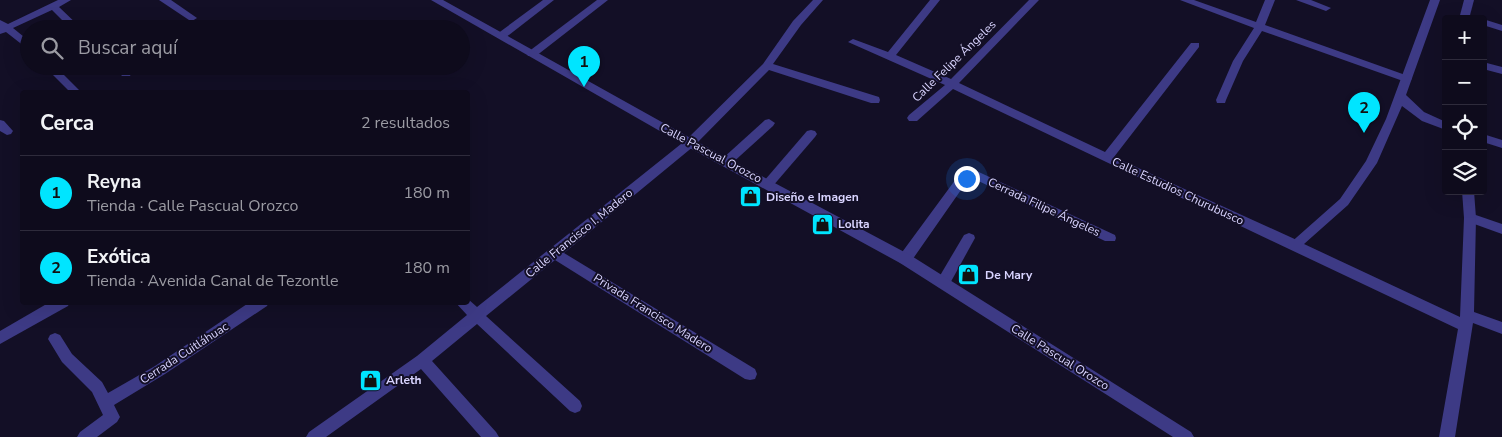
<!DOCTYPE html>
<html lang="es">
<meta charset="utf-8">
<style>
body{margin:0;font-family:"Nunito Sans",sans-serif;background:#1c1929;color:#f1f3f6}
.controls{position:absolute;right:15px;top:15px;display:grid;overflow:hidden;border-radius:5px;box-shadow:0 5px 20px #0002}
.controls button{width:45px;height:45px;display:grid;place-items:center;padding:0;border:0;border-bottom:1px solid #2e2b3b;background:#0e0b1c;color:#f1f3f6;font:25px sans-serif}
.you{position:absolute;left:966px;top:178px;width:18px;height:18px;margin:-12px;border:4px solid #fff;border-radius:50%;background:#1a73e8;box-shadow:0 0 0 8px #1a73e833}
.badge{display:grid;place-items:center;width:32px;height:32px;border-radius:50%;background:#00e5ff;color:#111;font-size:16px;font-weight:700}
.pin{position:absolute;translate:-50% -41px;filter:drop-shadow(0 1px 2px #0008)}
.pin::after{content:'';position:absolute;top:26px;width:18px;height:15px;background:inherit;clip-path:polygon(0 0,100% 0,50% 100%)}
.list{margin:0;padding:0;list-style:none}
h2{display:flex;justify-content:space-between;align-items:center;height:65px;margin:0;padding:0 20px;font-size:21px}
h2 small{font-size:16px;font-weight:400;color:#9b9ba3}
.list li{display:grid;grid-template-columns:32px 1fr auto;gap:15px;align-items:center;box-sizing:border-box;height:75px;padding:0 20px;border-top:1px solid #2e2b3b}
.list b{display:block;font-size:19px;white-space:nowrap}
.list p{margin:0;font-size:16px;white-space:nowrap;color:#9b9ba3}
.list em{font-size:16px;font-style:normal;color:#9b9ba3}
.icon{flex:none;width:28px;height:28px;fill:none;stroke:currentColor;stroke-width:2;stroke-linecap:round;stroke-linejoin:round}
.map{position:relative;flex:none;width:1502px;height:437px;overflow:hidden}
.search{position:absolute;background:#0e0b1c;box-shadow:0 5px 20px #0002;left:20px;top:20px;width:450px;height:55px;display:flex;align-items:center;gap:12px;box-sizing:border-box;padding:0 18px;border-radius:28px;color:#9b9ba3;font-size:19px}
.panel{position:absolute;background:#0e0b1c;box-shadow:0 5px 20px #0002;left:20px;top:90px;width:450px;height:215px;border-radius:5px}
.map>svg:first-child{display:block}
</style>
<div class="map">
<svg width="1502" height="437" viewBox="0 0 1502 437">
<rect width="100%" height="100%" fill="#130f26"/>
<g fill="none" stroke-linecap="round" stroke-linejoin="round">
<g fill="#3d3a85" fill-rule="evenodd">
<path d="M1180 0H1194L1256 22 1265 0H1275L1265 25 1411 77 1412 79 1407 82 1403 81 1262 31 1243 61 1226 100 1225 103H1217L1216 100 1233 61 1254 28Z"/>
<path d="M1296 0H1311L1331 8 1326 11Z"/>
<path d="M969 233 974 235 975 238 948 287 943 288 938 287 936 283 938 279 964 235Z"/>
</g>
<g fill="#3d3a85" fill-rule="evenodd">
<path d="M58 0H71L59 7 82 29H71L52 10 13 28 29 41V50L6 32 0 34V20L8 24Z"/>
<path d="M159 0H171L197 18 192 21 189 20Z"/>
<path d="M543 0H554L505 38H497V34Z"/>
<path d="M597 0H608L536 56H528L527 54 528 52Z"/>
<path d="M813 0H823L801 25 773 64 879 97 880 100 879 103H871L769 70 694 146 564 253 755 369 757 374 755 379 750 380 745 379 555 260 486 316 580 401 582 406 580 411 575 413 570 411 477 324 432 361 496 432 499 437H481L421 369 326 437H306L309 432 417 356 467 315 455 302H468V299L477 307 686 140 763 64 793 21Z"/>
<path d="M930 0H940L896 55 951 79 1029 0H1039L959 83 1105 152 1191 43H1199V47L1114 157 1299 241 1300 245 1299 249H1289L953 89 917 121H909L907 118 909 115 945 85 848 42 853 39 888 52Z"/>
<path d="M1483 19 1502 25V31L1483 25Z"/>
<path d="M1483 62 1502 67V74L1483 69Z"/>
<path d="M44 66H55L81 92H70Z"/>
<path d="M113 66H124L131 74 130 76H122Z"/>
<path d="M769 119 775 123 773 126 730 165H722L720 162 722 159 765 120Z"/>
<path d="M0 120 4 121 13 131 11 134 7 135 0 131Z"/>
<path d="M811 130 815 131 817 134 815 137 772 187H764L762 184 764 181 807 131Z"/>
<path d="M1483 134 1502 140V148L1483 142Z"/>
<path d="M968 167 1115 235 1116 238 1115 241H1105L970 177 910 263 905 264 900 263 898 259 900 255 964 168Z"/>
<path d="M1470 213 1502 224V234L1466 221 1464 218 1466 215Z"/>
<path d="M50 302H70L68 306 0 344V331Z"/>
<path d="M250 302H269L267 306 165 374 114 405 120 417 117 422 97 437H77L80 432 103 415 92 392 62 362 48 339 50 335 55 333 60 335 72 354 102 382 108 393 155 366Z"/>
</g>
<g fill="#3d3a85" fill-rule="evenodd">
<path d="M431 0H443L694 140 910 255 1191 432 1194 437H1173L900 263 686 146Z"/>
<path d="M1430 0H1440L1406 95 1424 112 1446 122V130L1422 121 1402 106 1377 163 1348 205 1304 244 1460 317 1464 218 1462 191H1474L1476 218 1474 312 1502 322V334L1473 323 1455 437H1439L1458 329 1289 249 1288 245 1340 199 1366 161 1386 119Z"/>
<path d="M1464 0H1474L1469 19H1459Z"/>
</g>
</g>
<defs>
<symbol id="shop-square" viewBox="-11 -11 22 22"><rect x="-9" y="-9" width="18" height="18" rx="4" fill="#00e5ff" stroke="#130f26"/><path d="M-5-2.5h2.3a2.7 3.5 0 0 1 5.4 0H5L5.5 6h-11ZM-1.5-2.5h3a1.5 2.3 0 0 0-3 0Z" fill="#111"/></symbol>
</defs>
<g fill-rule="evenodd">
<use href="#shop-square" x="738" y="184" width="25" height="25"/>
<use href="#shop-square" x="810" y="212" width="25" height="25"/>
<use href="#shop-square" x="956" y="262" width="25" height="25"/>
<use href="#shop-square" x="358" y="368" width="25" height="25"/>
</g>
<g text-anchor="middle" stroke-width="4" stroke-linejoin="round" paint-order="stroke">
<g font-size="12" fill="#d9d4ff" stroke="#130f26">
<text transform="translate(954 61) rotate(-44)" y="4">Calle Felipe Ángeles</text>
<text transform="translate(711 153) rotate(28)" y="4">Calle Pascual Orozco</text>
<text transform="translate(1178 191) rotate(25)" y="4">Calle Estudios Churubusco</text>
<text transform="translate(1044 207) rotate(25)" y="4">Cerrada Filipe Ángeles</text>
<text transform="translate(579 233) rotate(-39)" y="4">Calle Francisco I. Madero</text>
<text transform="translate(653 313) rotate(32)" y="4">Privada Francisco Madero</text>
<text transform="translate(184 353) rotate(-33)" y="4">Cerrada Cuitláhuac</text>
<text transform="translate(1060 357) rotate(32)" y="4">Calle Pascual Orozco</text>
</g>
<g font-size="12" font-weight="bold" fill="#d9d4ff" stroke="#130f26" text-anchor="start">
<text x="766" y="201">Diseño e Imagen</text>
<text x="838" y="228">Lolita</text>
<text x="985" y="279">De Mary</text>
<text x="386" y="384">Arleth</text>
</g>
</g>
</svg>
<div class="controls">
<button>+</button>
<button>−</button>
<button><svg class="icon" aria-label="locate" viewBox="0 0 24 24"><circle cx="12" cy="12" r="6"/><path d="M12 2v4M12 18v4M2 12h4M18 12h4"/></svg></button>
<button><svg class="icon" aria-label="layers" viewBox="0 0 24 24"><path d="M12 4l9 5-9 5-9-5zM3 14l9 5 9-5"/></svg></button>
</div>
<div class="you"></div>
<div class="pin badge" style="left:584px;top:87px">1</div>
<div class="pin badge" style="left:1364px;top:133px">2</div>
<div class="search"><svg class="icon" aria-label="search" viewBox="0 0 24 24"><circle cx="10" cy="10" r="6"/><path d="M15 15l6 6"/></svg>Buscar aquí</div>
<section class="panel">
<h2>Cerca<small>2 resultados</small></h2>
<ul class="list">
<li><span class="badge">1</span><div><b>Reyna</b><p>Tienda · Calle Pascual Orozco</p></div><em>180 m</em></li>
<li><span class="badge">2</span><div><b>Exótica</b><p>Tienda · Avenida Canal de Tezontle</p></div><em>180 m</em></li>
</ul>
</section>
</div>
